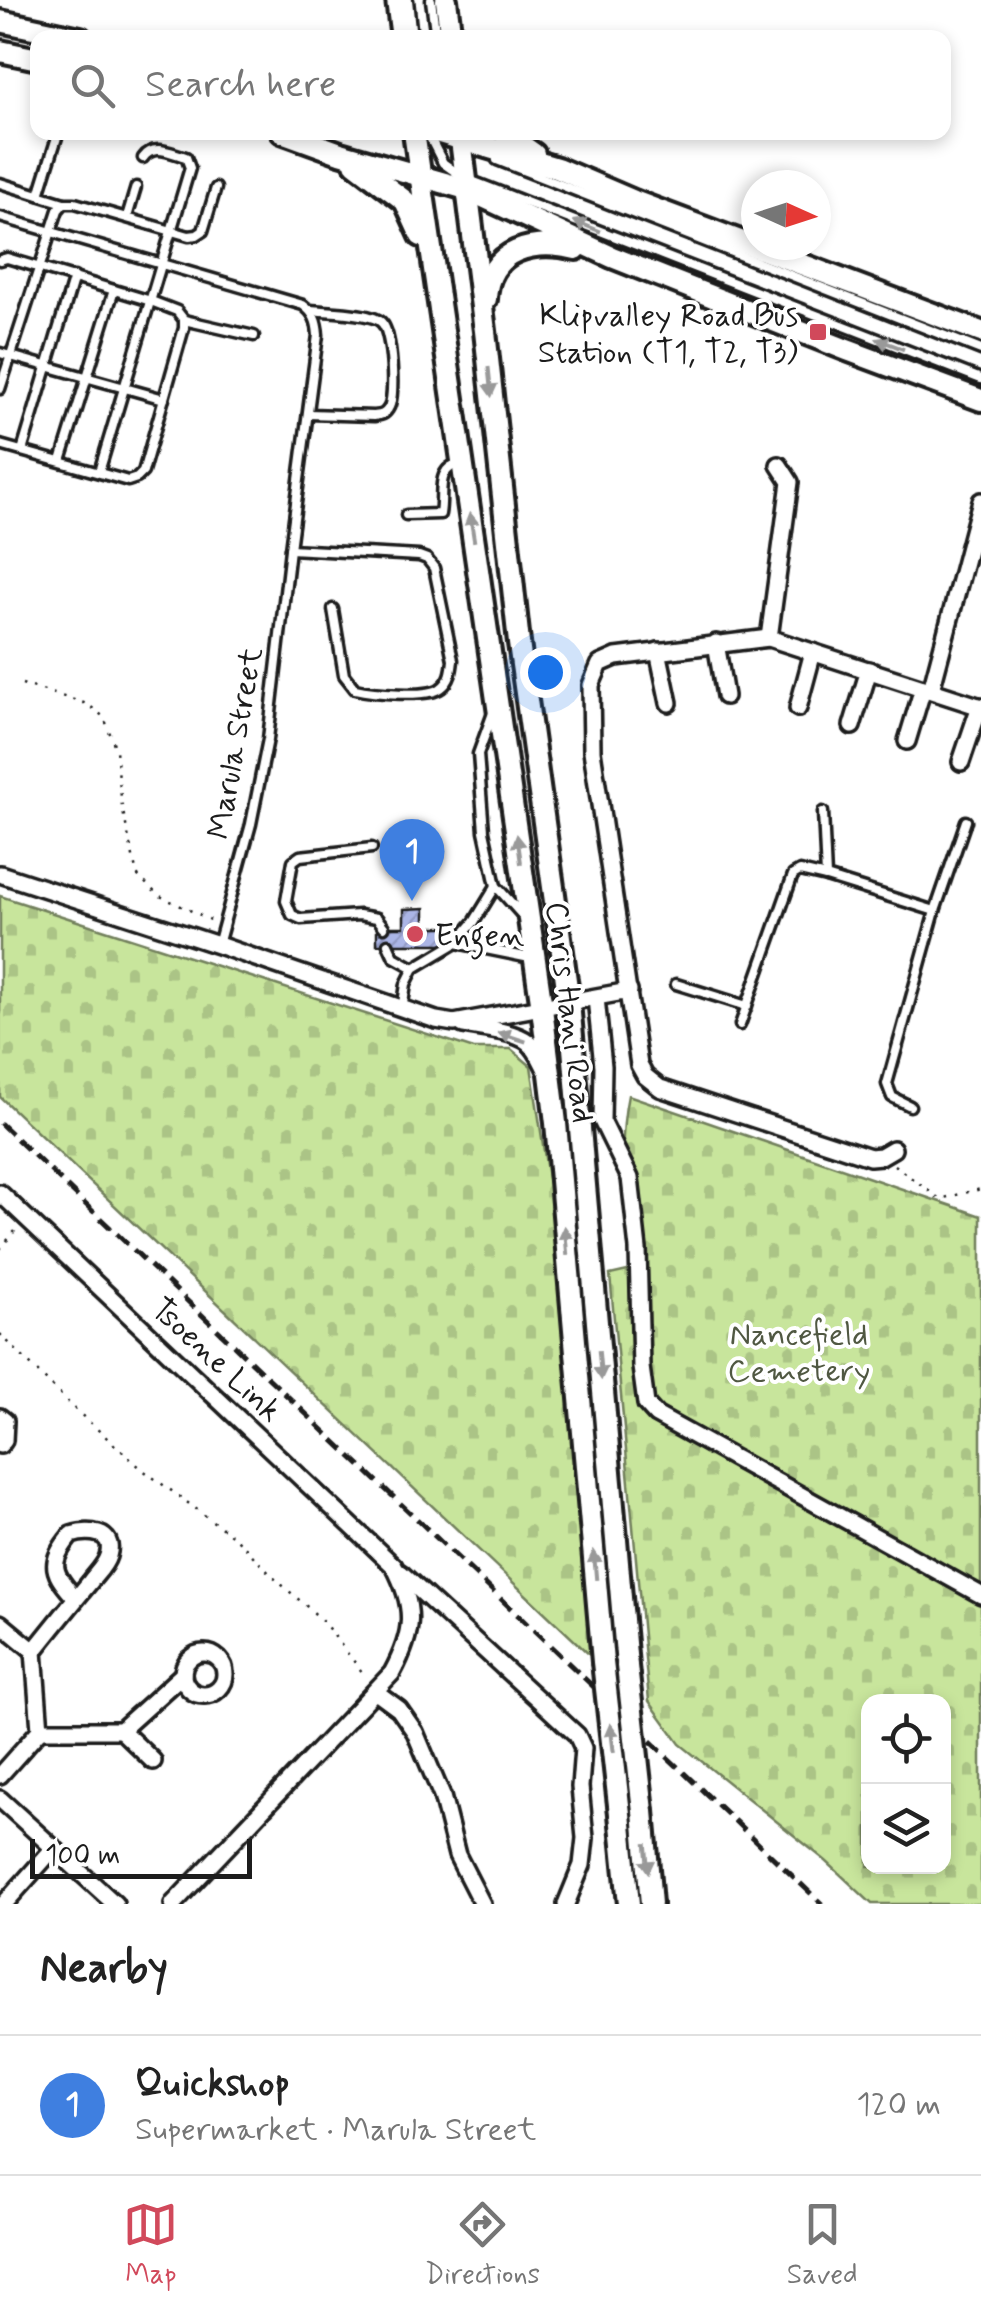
<!DOCTYPE html>
<meta charset="utf-8">
<style>
body{margin:0;font-family:Mynerve,sans-serif;background:#f2f2f2;color:#222}
.controls{position:absolute;right:30px;bottom:30px;display:grid;overflow:hidden;border-radius:20px;box-shadow:0 5px 15px #0003}
.controls button{width:90px;height:90px;display:grid;place-items:center;padding:0;border:0;border-bottom:2px solid #e0e0e0;background:#fff;color:#222;font:50px sans-serif}
.compass{position:absolute;left:741px;top:170px;width:90px;height:90px;border-radius:50%;background:#fff;box-shadow:0 5px 15px #0003;rotate:93deg}
.scale{position:absolute;left:30px;bottom:25px;width:222px;box-sizing:border-box;padding-left:10px;border:5px solid #1c1c1c;border-top:0;font-size:28px;line-height:35px;white-space:nowrap;color:#1c1c1c;-webkit-text-stroke:8px #fff;paint-order:stroke}
.you{position:absolute;left:545px;top:672px;width:35px;height:35px;margin:-25px;border:8px solid #fff;border-radius:50%;background:#1a73e8;box-shadow:0 0 0 15px #1a73e833}
.badge{display:grid;place-items:center;width:65px;height:65px;border-radius:50%;background:#d1495b;color:#fff;font-size:32px;font-weight:700}
.pin{position:absolute;translate:-50% -82px;filter:drop-shadow(0 2px 5px #0008)}
.pin::after{content:'';position:absolute;top:52px;width:35px;height:30px;background:inherit;clip-path:polygon(0 0,100% 0,50% 100%)}
.list{margin:0;padding:0;list-style:none}
h2{display:flex;justify-content:space-between;align-items:center;height:130px;margin:0;padding:0 40px;font-size:42px}
h2 small{font-size:32px;font-weight:400;color:#767676}
.list li{display:grid;grid-template-columns:65px 1fr auto;gap:30px;align-items:center;box-sizing:border-box;height:140px;padding:0 40px;border-top:2px solid #e0e0e0}
.list b{display:block;font-size:38px;white-space:nowrap}
.list p{margin:0;font-size:32px;white-space:nowrap;color:#767676}
.list em{font-size:32px;font-style:normal;color:#767676}
.icon{flex:none;width:55px;height:55px;fill:none;stroke:currentColor;stroke-width:2;stroke-linecap:round;stroke-linejoin:round}
.map{position:relative;flex:none;width:981px;height:1904px;overflow:hidden}
.search{position:absolute;background:#fff;box-shadow:0 5px 15px #0003;left:30px;right:30px;top:30px;height:110px;display:flex;align-items:center;gap:25px;box-sizing:border-box;padding:0 35px;border-radius:20px;color:#767676;font-size:38px}
.sheet{height:270px;background:#fff}
nav{display:flex;justify-content:space-around;align-items:center;box-sizing:border-box;height:140px;border-top:2px solid #e0e0e0;background:#fff;font-size:28px;color:#767676}
nav a{display:grid;justify-items:center;gap:5px}
nav .on{color:#d1495b}
.map>svg:first-child{display:block}
</style>
<div class="map">
<svg width="981" height="1904" viewBox="0 0 981 1904">
<defs>
<pattern id="cemetery-stones" width="16" height="16" patternUnits="userSpaceOnUse" patternTransform="scale(2.5)"><rect width="16" height="16" fill="#c8e59c"/><path d="M2 7V4a2 2 0 0 1 4 0v3zM10 15v-3a2 2 0 0 1 4 0v3z" fill="#abc486"/></pattern>
<pattern id="building-hatch" width="6" height="6" patternUnits="userSpaceOnUse" patternTransform="scale(2.5)"><rect width="6" height="6" fill="#abb5e6"/><path d="M-1 1l2-2M0 6l6-6M5 7l2-2" fill="none" stroke="#939bc5"/></pattern>
</defs>
<rect width="100%" height="100%" fill="#fff"/>
<filter id="ink" filterUnits="userSpaceOnUse"><feTurbulence type="fractalNoise" baseFrequency=".01" numOctaves="2"/><feDisplacementMap in="SourceGraphic" scale="20" xChannelSelector="R" yChannelSelector="G"/><feConvolveMatrix kernelMatrix="1 2 1 2 8 2 1 2 1" color-interpolation-filters="sRGB"/></filter>
<g filter="url(#ink)">
<g fill="url(#cemetery-stones)" stroke="#72805c" stroke-width="2.5" fill-rule="evenodd">
<path d="M0 896 474 1049H511L531 1066 552 1204 593 1658 0 1097Z"/>
<path d="M628 1095 981 1216V1904H872L826 1861 680 1744 649 1701 610 1275 632 1270C627 1212 616 1152 628 1095ZM868 1702H944V1866H868Z"/>
</g>
<path fill="url(#building-hatch)" stroke="#1c1c1c" stroke-width="2.5" d="M425 908V927H449V944H377V927H404V909Z"/>
<g fill="none" stroke-linecap="round" stroke-linejoin="round">
<defs>
<g id="lane">
<path d="M408 0 412 38"/>
<path d="M431 0 436 38"/>
<path d="M427 132 443 163 464 178 981 379"/>
<path d="M497 160 981 350"/>
<path d="M0 183 64 203"/>
<path d="M39 195 58 134"/>
<path d="M0 217 303 305C314 313 317 321 318 335L290 549 268 739 251 824 218 945"/>
<path d="M127 217 136 187"/>
<path d="M0 260 7 258 151 301 177 311 184 320V328L143 472 137 478 128 481 0 445"/>
<path d="M184 320 254 336"/>
<path d="M0 353 164 399"/>
<path d="M0 389 58 210 64 203H75L189 236 197 235 203 231 216 188"/>
<path d="M308 414 374 416C381 415 384 415 388 409 396 398 392 333 382 323 373 312 326 312 311 310"/>
<path d="M22 451 74 277"/>
<path d="M61 461 114 290"/>
<path d="M99 472 190 168 186 157C171 153 153 143 143 158"/>
<path d="M406 515 440 514C444 491 434 469 462 462"/>
<path d="M290 549 419 556 427 559 434 568 453 660C452 670 451 681 441 688 429 698 371 693 355 689L344 675 333 609"/>
<path d="M494 710 478 754 484 831 496 886 523 916"/>
<path d="M823 812 826 877 935 911 887 1084 892 1097 910 1106"/>
<path d="M372 848 300 856 293 861 286 901 292 915 301 919 359 915 377 918 384 927"/>
<path d="M935 911 966 821"/>
<path d="M456 943 530 958"/>
<path d="M388 944 394 957 414 968"/>
<path d="M676 984 747 1006"/>
<path d="M402 1010 406 984 414 968 456 943 474 922 496 886"/>
<path d="M740 1025 793 875 800 871 826 877"/>
</g>
<g id="street">
<path d="M769 638 790 482 779 465"/>
<path d="M716 643 725 696"/>
<path d="M658 651 669 703"/>
<path d="M931 690 981 501"/>
<path d="M798 708 813 652"/>
<path d="M852 726 869 670"/>
<path d="M907 741 923 688"/>
<path d="M961 762 980 706"/>
<path d="M0 874 218 945 436 1020 454 1023 629 991"/>
<path d="M596 998 603 1066 602 1121 630 1178 638 1249 641 1367 646 1404 656 1415 981 1595"/>
<path d="M463 1025C482 1029 512 1030 528 1042 537 1049 541 1060 546 1070"/>
<path d="M893 1149 881 1156 870 1157 660 1088 645 1076 639 1065 592 751 591 685 600 664 616 657 769 638 981 707"/>
<path d="M0 1193 394 1566C416 1608 414 1632 392 1673L173 1904"/>
<path d="M0 1417 5 1421 4 1441 0 1445"/>
<path d="M401 1573 577 1735 583 1748 580 1787 585 1838 582 1865 566 1904"/>
<path d="M0 1623 34 1651"/>
<circle cx="204" cy="1674" r="21"/>
<path d="M376 1692 399 1709 415 1732 442 1796 457 1855 482 1904"/>
<path d="M40 1730H121L183 1674"/>
<path d="M121 1730 153 1761"/>
<path d="M0 1775 40 1730 34 1651C52 1628 71 1605 90 1582 96 1574 105 1566 108 1556 116 1530 87 1530 71 1535 47 1564 53 1573 76 1599"/>
<path d="M0 1799 115 1904"/>
<path d="M4 1904 54 1848"/>
</g>
<g id="secondary">
<path d="M397 0 402 38"/>
<path d="M446 0 451 38"/>
<path d="M0 21 80 38"/>
<path d="M0 51 38 59"/>
<path d="M282 132 340 153 466 189 612 257 847 350 981 400"/>
<path d="M414 132 542 1008 556 1123 603 1662"/>
<path d="M436 132 557 168 634 201 981 332"/>
<path d="M460 132 485 331 519 643 569 1002 627 1666"/>
<path d="M503 132 534 154"/>
<path d="M355 163 405 201 421 236"/>
<path d="M486 299C488 248 535 239 576 249"/>
<path d="M643 1811 651 1904"/>
<path d="M620 1814 629 1904"/>
</g>
</defs>
<use href="#lane" stroke="#1c1c1c" stroke-width="15"/>
<use href="#street" stroke="#1c1c1c" stroke-width="22"/>
<use href="#secondary" stroke="#1c1c1c" stroke-width="28"/>
<g stroke="#1c1c1c" stroke-width="2.5" stroke-dasharray="2.5 8" stroke-linecap="butt">
<path d="M22 684 87 704 104 717 116 750 122 807 137 875 158 895 215 922"/>
<path d="M894 1165 940 1199 981 1189"/>
<path d="M0 1249 15 1231"/>
<path d="M0 1334 78 1412 143 1470 237 1539 273 1577 321 1619 366 1677"/>
</g>
<use href="#lane" stroke="#fff" stroke-width="8"/>
<use href="#street" stroke="#fff" stroke-width="15"/>
<use href="#secondary" stroke="#fff" stroke-width="20"/>
<path stroke="#1c1c1c" stroke-width="5" stroke-dasharray="15 8" stroke-linecap="butt" d="M0 1123 822 1904"/>
<defs>
<g id="secondary-bridge">
<path d="M603 1662 620 1814"/>
<path d="M627 1666 643 1811"/>
</g>
</defs>
<use href="#secondary-bridge" stroke="#1c1c1c" stroke-width="28" stroke-linecap="butt"/>
<use href="#secondary-bridge" stroke="#fff" stroke-width="20"/>
</g>
<defs><path id="oneway-solid" d="M-6-.8H1V-3.2L6.5 0L1 3.2V.8H-6Z" transform="scale(2.5)"/></defs>
<g fill="#999">
<use href="#oneway-solid" transform="translate(587 226) rotate(-158)"/>
<use href="#oneway-solid" transform="translate(890 344) rotate(-159)"/>
<use href="#oneway-solid" transform="translate(490 382) rotate(84)"/>
<use href="#oneway-solid" transform="translate(472 527) rotate(-99)"/>
<use href="#oneway-solid" transform="translate(519 849) rotate(-98)"/>
<use href="#oneway-solid" transform="translate(512 1037) rotate(-162)"/>
<use href="#oneway-solid" transform="translate(566 1241) rotate(-95)"/>
<use href="#oneway-solid" transform="translate(600 1365) rotate(85)"/>
<use href="#oneway-solid" transform="translate(595 1565) rotate(-95)"/>
<use href="#oneway-solid" transform="translate(612 1738) rotate(-97)"/>
<use href="#oneway-solid" transform="translate(647 1858) rotate(85)"/>
</g>
</g>
<g fill="#d1495b" stroke="#fff" stroke-width="4">
<rect x="808" y="322" width="20" height="20" rx="5"/>
<circle cx="415" cy="934" r="10"/>
</g>
<g text-anchor="middle" stroke-width="8" stroke-linejoin="round" paint-order="stroke">
<g font-size="32" fill="#1c1c1c" stroke="#fff" text-anchor="end">
<text x="798" y="325">Klipvalley Road Bus<tspan x="798" dy="37">Station (T1, T2, T3)</tspan></text>
<text x="435" y="945" text-anchor="start">Engen</text>
</g>
<g font-size="32" fill="#1c1c1c" stroke="#fff">
<text transform="translate(234 743) rotate(-80)" y="11">Marula Street</text>
<text transform="translate(571 1012) rotate(83)" y="11">Chris Hani Road</text>
<text transform="translate(217 1359) rotate(43)" y="11">Tsoene Link</text>
</g>
<g font-size="32" fill="#505842" stroke="#fff">
<text x="799" y="1344">Nancefield<tspan x="799" dy="37">Cemetery</tspan></text>
</g>
</g>
</svg>
<div class="controls">
<button><svg class="icon" aria-label="locate" viewBox="0 0 24 24"><circle cx="12" cy="12" r="6"/><path d="M12 2v4M12 18v4M2 12h4M18 12h4"/></svg></button>
<button><svg class="icon" aria-label="layers" viewBox="0 0 24 24"><path d="M12 4l9 5-9 5-9-5zM3 14l9 5 9-5"/></svg></button>
</div>
<svg class="compass" viewBox="-18 -18 36 36"><path d="M0-13l5 13h-10z" fill="#e53935"/><path d="M0 13l5-13h-10z" fill="#767676"/></svg>
<div class="scale">100 m</div>
<div class="you"></div>
<div class="pin badge" style="left:412px;top:901px;background:#3f7fe0">1</div>
<div class="search"><svg class="icon" aria-label="search" viewBox="0 0 24 24"><circle cx="10" cy="10" r="6"/><path d="M15 15l6 6"/></svg>Search here</div>
</div>
<section class="sheet">
<h2>Nearby<small></small></h2>
<ul class="list">
<li><span class="badge" style="background:#3f7fe0">1</span><div><b>Quickshop</b><p>Supermarket · Marula Street</p></div><em>120 m</em></li>
</ul>
</section>
<nav>
<a class="on"><svg class="icon" aria-label="map" viewBox="0 0 24 24"><path d="M3 6l6-2 6 2 6-2v14l-6 2-6-2-6 2zM9 4v14M15 6v14"/></svg>Map</a>
<a><svg class="icon" aria-label="directions" viewBox="0 0 24 24"><path d="M12 3l9 9-9 9-9-9zM9 14v-3h6M13 9l2 2-2 2"/></svg>Directions</a>
<a><svg class="icon" aria-label="saved" viewBox="0 0 24 24"><path d="M7 4h10v16l-5-4-5 4z"/></svg>Saved</a>
</nav>
